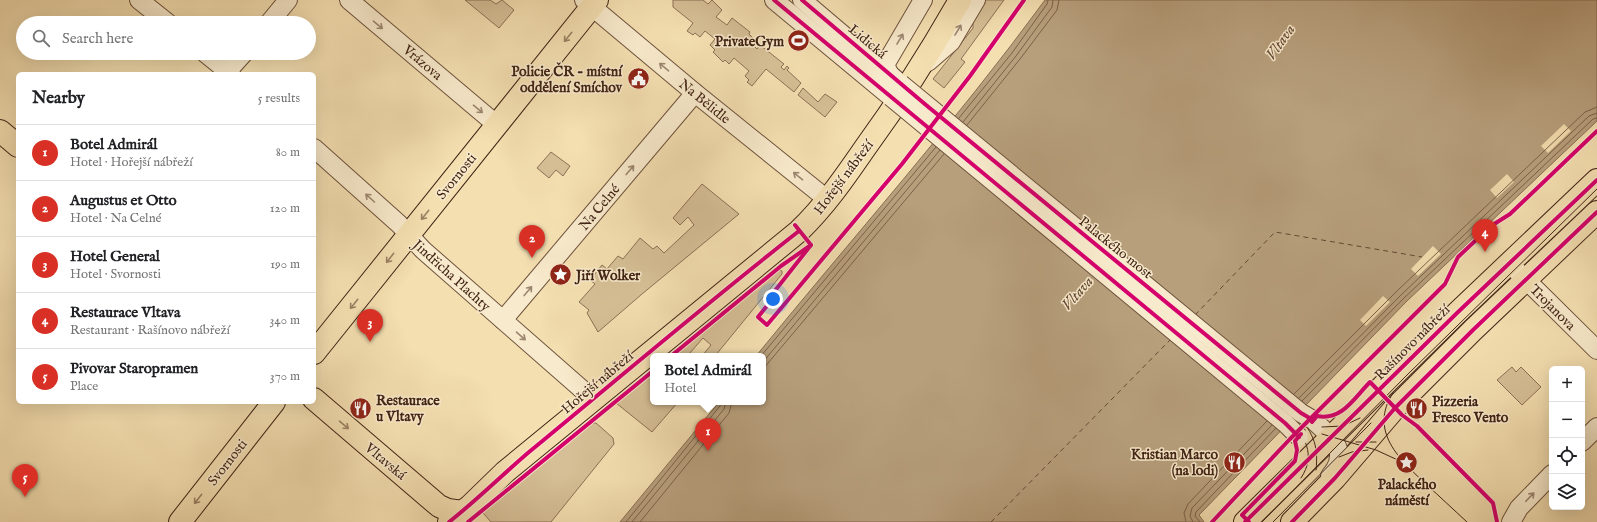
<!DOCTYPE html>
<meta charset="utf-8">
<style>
body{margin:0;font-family:"IM FELL English",serif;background:#f2f2f2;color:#202124}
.controls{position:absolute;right:12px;bottom:12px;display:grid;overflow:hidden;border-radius:6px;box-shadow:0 4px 16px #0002}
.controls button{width:36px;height:36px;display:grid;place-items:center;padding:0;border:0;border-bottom:1px solid #e0e0e0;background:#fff;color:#202124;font:20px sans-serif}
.you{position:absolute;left:773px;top:299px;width:14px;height:14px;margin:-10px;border:3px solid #fff;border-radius:50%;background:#1a73e8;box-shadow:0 0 0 6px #1a73e833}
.badge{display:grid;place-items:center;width:26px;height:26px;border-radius:50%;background:#d93025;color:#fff;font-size:13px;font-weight:700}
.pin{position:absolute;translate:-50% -33px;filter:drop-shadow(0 1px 2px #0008)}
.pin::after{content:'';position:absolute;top:21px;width:14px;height:12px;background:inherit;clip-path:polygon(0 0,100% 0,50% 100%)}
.popup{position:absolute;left:650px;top:353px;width:116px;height:52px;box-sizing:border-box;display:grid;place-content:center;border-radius:6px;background:#fff;filter:drop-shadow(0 1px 3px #0005);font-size:13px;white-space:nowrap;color:#757577}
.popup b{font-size:15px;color:#202124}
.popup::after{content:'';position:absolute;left:50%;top:100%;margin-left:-8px;border:8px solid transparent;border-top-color:#fff}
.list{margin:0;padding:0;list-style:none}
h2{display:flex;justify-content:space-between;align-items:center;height:52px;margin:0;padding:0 16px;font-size:17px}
h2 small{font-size:13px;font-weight:400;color:#757577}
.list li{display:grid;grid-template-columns:26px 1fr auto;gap:12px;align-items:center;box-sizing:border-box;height:56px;padding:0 16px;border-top:1px solid #e0e0e0}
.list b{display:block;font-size:15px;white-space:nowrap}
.list p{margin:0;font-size:13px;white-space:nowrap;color:#757577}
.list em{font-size:13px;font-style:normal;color:#757577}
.icon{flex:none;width:22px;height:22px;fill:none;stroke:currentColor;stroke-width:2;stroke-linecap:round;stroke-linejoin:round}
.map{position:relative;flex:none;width:1597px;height:522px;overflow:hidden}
.search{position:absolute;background:#fff;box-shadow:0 4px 16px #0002;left:16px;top:16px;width:300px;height:44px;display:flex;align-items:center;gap:10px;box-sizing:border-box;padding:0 14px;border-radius:22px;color:#757577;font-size:15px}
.panel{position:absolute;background:#fff;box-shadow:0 4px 16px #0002;left:16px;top:72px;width:300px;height:332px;border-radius:6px}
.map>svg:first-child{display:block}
</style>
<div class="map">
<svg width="1597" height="522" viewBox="0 0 1597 522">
<rect width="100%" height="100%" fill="#f4dfb1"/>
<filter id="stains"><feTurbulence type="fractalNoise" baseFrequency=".005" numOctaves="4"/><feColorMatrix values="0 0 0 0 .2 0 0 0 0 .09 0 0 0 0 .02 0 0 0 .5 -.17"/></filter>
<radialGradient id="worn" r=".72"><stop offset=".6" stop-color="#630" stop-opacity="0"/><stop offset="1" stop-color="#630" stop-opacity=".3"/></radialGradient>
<g fill="#d6bf96" stroke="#8c7156">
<path d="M465 0H490L496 4 502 0 514 10 499 28Z"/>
<path d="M673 0H703L708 4 712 0 722 10 716 17 727 25 732 18 750 32 749 34 754 39 751 43 757 49 760 45 784 64 781 67 784 70 787 66 789 68 787 70 801 83 794 92 766 69 752 86 747 82 749 80 745 76 749 71 734 58 729 64 725 60 723 62 713 52 715 50 710 45 715 39 705 31 700 37 695 33 693 35 687 31 693 23 673 7Z"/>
<path d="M985 0H1004L961 59 965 62 944 88 933 79 973 28V20Z"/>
<path d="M803 88 818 102 825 94 837 102 825 117 798 95Z"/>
<path d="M551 152 570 166 563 176 556 170 549 178 537 168Z"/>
<path d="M702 184 739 214 642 294 598 332 587 313 589 310 579 302 595 284 590 280 602 265 607 269 618 256 623 259 640 238 653 249 657 246 664 253 694 225 688 217 680 225 673 218Z"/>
<path d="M779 270 782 271V274L715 356H702L711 345 703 338 689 354 691 356H674Z"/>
<path d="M1512 367 1516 372 1521 367 1541 387 1522 405 1497 380Z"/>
<path d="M653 373V402H678L652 432 616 403Z"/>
<path d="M593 423H596L613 438 614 444 551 522H491L483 513 485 510Z"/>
</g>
<path fill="#b79f7c" stroke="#886d53" d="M1045 0H1597V121L1407 301 1199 515 1204 522H620L719 402H763V356H756C853 237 955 123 1045 0Z"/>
<g fill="#f4dfb1">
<path d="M1564 124 1571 131 1548 153 1541 146Z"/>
<path d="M1507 174 1514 182 1497 198 1490 190Z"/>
<path d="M1433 246 1441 254 1418 276 1411 269Z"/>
<path d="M1383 296 1390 302 1366 326 1360 320Z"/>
</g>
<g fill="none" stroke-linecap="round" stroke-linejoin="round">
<g stroke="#7c6148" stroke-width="1">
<path d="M959 118 1012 53 1047 4 1048 0"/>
<path d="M963 122 1016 56 1052 7 1053 0"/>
<path d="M967 125 1020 59 1057 10 1059 0"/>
<path d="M761 356 936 147"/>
<path d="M763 362 940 150"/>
<path d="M763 369 944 154"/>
<path d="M1294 394 1397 291 1585 112 1597 107"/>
<path d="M1299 398 1401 295 1589 116 1597 113"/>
<path d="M1302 401 1404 298 1593 119 1597 118"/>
<path d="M626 522 720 406 721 402"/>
<path d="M632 522 724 409 726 402"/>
<path d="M640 522 729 413 732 402"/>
<path d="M1186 522 1184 513 1188 504 1267 421"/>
<path d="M1193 522 1190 516 1192 508 1272 425"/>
<path d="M1200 522 1195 516 1196 512 1276 428"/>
</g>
<g stroke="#644834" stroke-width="1" stroke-dasharray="5 4" stroke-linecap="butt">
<path d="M1195 315 1275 232 1422 257"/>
<path d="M991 522 1170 340"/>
</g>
<defs>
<g id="minor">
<path d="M139 0 168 23"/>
<path d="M349 0 497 125"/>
<path d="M584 0 695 93 828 200"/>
<path d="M774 0 891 97"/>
<path d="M802 0 901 84"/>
<path d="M269 23 288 0"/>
<path d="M205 53 231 74"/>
<path d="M928 62 951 42 976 0"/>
<path d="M889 73 885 65 923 0"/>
<path d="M225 74 244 53"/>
<path d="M314 148 399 224 423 250 593 399"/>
<path d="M1510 264 1597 350"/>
<path d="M503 320 695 93"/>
<path d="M1313 420C1332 437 1351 452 1330 476"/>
<path d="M1582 442 1597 427"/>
<path d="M1511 522 1519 508 1552 474"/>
</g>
<g id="major">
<path d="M0 131 18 146"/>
<path d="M314 353 597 0"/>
<path d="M314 399 439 506 448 510 462 512"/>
<path d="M180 522 274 402"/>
<path d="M449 522 470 506 505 472 799 231C825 206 845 177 865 148 900 100 931 51 960 0"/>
<path d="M1245 522 1457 313 1597 180"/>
<path d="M1292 522 1335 478 1395 408 1473 330 1597 212"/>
</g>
</defs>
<use href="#minor" stroke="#6e523c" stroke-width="20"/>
<use href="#major" stroke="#412315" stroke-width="24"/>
<use href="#minor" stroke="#f8eacc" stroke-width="18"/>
<use href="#major" stroke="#f4dfb1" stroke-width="22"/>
<g stroke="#412315" stroke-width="1">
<path d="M1393 393C1368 431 1400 460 1426 484 1440 497 1453 509 1467 522"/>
<path d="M1294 412C1312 430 1319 444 1316 470"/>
<path d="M1289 418C1304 436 1317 454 1301 478"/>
<path d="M1322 427 1343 426 1360 418"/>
<path d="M1322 434 1376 450 1400 461"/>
<path d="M1356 442H1376"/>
<path d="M1339 457 1352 452 1368 450"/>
<path d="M1262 522 1407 375 1597 189"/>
<path d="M1273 522 1371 423"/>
</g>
<defs>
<g id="minor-bridge">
<path d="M901 84 1301 413 1313 420"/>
<path d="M891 97 1285 423 1299 437"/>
</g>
</defs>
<use href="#minor-bridge" stroke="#6e523c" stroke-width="20" stroke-linecap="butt"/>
<use href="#minor-bridge" stroke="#f8eacc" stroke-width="18"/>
<defs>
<g id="cycleway">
<path d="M774 0 1285 423 1299 437"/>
<path d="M802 0 926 105 1301 413 1313 420"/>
<path d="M811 245 770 297V302L758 317 767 325 902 164 970 76 1024 0"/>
<path d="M671 356 781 266 811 245 795 225"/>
<path d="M1312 422 1317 416C1342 421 1354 398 1370 382L1402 415 1417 426 1493 503 1497 522"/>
<path d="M449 522C477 500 502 475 529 452 619 378 708 302 799 231"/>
<path d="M468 522 653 371"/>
<path d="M1212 522 1290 439 1445 284 1458 257 1491 226 1510 214 1597 131"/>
<path d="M1245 522 1457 313 1597 180"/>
<path d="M1249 522 1242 515 1295 461 1297 450 1295 441 1301 434"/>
<path d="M1292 522 1335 478 1395 408 1473 330 1597 212"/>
</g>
</defs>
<use href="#cycleway" stroke="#f8eacc" stroke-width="6"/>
<use href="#cycleway" stroke="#d6006c" stroke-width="4"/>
</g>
<defs><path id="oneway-shaft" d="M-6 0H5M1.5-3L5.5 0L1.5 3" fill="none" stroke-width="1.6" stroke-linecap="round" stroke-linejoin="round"/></defs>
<g stroke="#9c8670">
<use href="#oneway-shaft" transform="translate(378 25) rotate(40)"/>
<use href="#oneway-shaft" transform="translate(958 30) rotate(-59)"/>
<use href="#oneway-shaft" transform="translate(900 39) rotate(-59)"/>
<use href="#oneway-shaft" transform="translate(664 67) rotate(-140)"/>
<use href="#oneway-shaft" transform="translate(478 109) rotate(40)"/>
<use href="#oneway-shaft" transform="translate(630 170) rotate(-50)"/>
<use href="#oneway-shaft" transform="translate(798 176) rotate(-141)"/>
<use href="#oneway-shaft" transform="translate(370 198) rotate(-138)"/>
<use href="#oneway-shaft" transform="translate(528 291) rotate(-50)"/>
<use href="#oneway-shaft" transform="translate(521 336) rotate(41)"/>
<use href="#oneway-shaft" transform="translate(1530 497) rotate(-46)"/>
</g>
<g stroke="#9a8163">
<use href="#oneway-shaft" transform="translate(568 37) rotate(129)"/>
<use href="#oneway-shaft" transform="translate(425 215) rotate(129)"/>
<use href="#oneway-shaft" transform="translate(390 258) rotate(128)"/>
<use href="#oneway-shaft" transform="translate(354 304) rotate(129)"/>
<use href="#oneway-shaft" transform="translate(344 425) rotate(40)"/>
<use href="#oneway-shaft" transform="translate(198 499) rotate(128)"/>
</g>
<defs>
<symbol id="stadium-disc" viewBox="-11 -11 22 22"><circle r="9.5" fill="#8f2418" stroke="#f8eacc"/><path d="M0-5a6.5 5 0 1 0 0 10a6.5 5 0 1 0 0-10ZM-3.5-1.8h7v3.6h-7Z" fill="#fff"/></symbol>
<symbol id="civic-disc" viewBox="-11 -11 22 22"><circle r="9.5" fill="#8f2418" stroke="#f8eacc"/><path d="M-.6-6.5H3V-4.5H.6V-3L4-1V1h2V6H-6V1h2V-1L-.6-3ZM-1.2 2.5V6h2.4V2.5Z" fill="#fff"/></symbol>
<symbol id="sight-disc" viewBox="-11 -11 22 22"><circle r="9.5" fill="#8f2418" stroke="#f8eacc"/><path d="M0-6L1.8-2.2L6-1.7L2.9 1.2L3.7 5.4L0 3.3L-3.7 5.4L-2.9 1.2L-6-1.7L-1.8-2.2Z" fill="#fff"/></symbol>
<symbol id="restaurant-disc" viewBox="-11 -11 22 22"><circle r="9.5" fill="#8f2418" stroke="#f8eacc"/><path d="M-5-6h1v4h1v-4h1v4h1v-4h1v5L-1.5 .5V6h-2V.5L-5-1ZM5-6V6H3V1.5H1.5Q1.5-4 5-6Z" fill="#fff"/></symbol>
</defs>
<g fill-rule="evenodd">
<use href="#stadium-disc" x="786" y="28" width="25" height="25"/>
<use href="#civic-disc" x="626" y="66" width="25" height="25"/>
<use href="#sight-disc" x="548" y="262" width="25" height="25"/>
<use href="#restaurant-disc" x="348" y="396" width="25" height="25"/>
<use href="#restaurant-disc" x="1404" y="396" width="25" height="25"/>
<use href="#restaurant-disc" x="1222" y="450" width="25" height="25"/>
<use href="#sight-disc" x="1394" y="450" width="25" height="25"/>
</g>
<g text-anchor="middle" stroke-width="3" stroke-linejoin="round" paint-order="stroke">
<g font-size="14" font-weight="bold" fill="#412315" stroke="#f8eacc" text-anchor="end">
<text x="784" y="46">PrivateGym</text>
<text x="622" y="76">Policie ČR - místní<tspan x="622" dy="16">oddělení Smíchov</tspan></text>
<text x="576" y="280" text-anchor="start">Jiří Wolker</text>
<text x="376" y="405" text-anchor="start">Restaurace<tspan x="376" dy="16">u Vltavy</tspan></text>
<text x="1432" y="406" text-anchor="start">Pizzeria<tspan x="1432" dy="16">Fresco Vento</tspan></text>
<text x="1218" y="459">Kristian Marco<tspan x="1218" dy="16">(na lodi)</tspan></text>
<text x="1407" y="489" text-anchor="middle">Palackého<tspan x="1407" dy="16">náměstí</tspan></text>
</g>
<g font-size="14" fill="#412315" stroke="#f8eacc">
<text transform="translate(868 41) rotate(40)" y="5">Lidická</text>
<text transform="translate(423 62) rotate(40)" y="5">Vrázova</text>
<text transform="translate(705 101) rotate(39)" y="5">Na Bělidle</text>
<text transform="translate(456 176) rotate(-51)" y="5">Svornosti</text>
<text transform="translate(843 177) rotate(-53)" y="5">Hořejší nábřeží</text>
<text transform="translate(599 207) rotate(-50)" y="5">Na Celné</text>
<text transform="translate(1116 247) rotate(39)" y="5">Palackého most</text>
<text transform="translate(452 275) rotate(42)" y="5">Jindřicha Plachty</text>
<text transform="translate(1553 307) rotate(45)" y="5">Trojanova</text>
<text transform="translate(1412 342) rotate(-45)" y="5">Rašínovo nábřeží</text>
<text transform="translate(597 382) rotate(-40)" y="5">Hořejší nábřeží</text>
<text transform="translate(386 461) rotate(40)" y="5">Vltavská</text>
<text transform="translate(227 462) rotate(-52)" y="5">Svornosti</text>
</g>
<g font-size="15" font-style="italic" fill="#644834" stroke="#f8eacc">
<text transform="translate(1280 42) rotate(-55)" y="5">Vltava</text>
<text transform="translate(1077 293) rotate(-49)" y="5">Vltava</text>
</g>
</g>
<rect width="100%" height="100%" filter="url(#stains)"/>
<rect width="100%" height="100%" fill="url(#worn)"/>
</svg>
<div class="controls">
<button>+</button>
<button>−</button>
<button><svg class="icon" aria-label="locate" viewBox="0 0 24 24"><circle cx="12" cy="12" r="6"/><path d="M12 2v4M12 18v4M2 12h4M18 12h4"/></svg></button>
<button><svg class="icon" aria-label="layers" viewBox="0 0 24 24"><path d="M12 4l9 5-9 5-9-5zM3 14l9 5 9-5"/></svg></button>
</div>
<div class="you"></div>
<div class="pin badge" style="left:708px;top:451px">1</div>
<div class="popup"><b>Botel Admirál</b>Hotel</div>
<div class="pin badge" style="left:532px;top:258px">2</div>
<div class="pin badge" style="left:370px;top:342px">3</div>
<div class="pin badge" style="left:1485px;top:252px">4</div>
<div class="pin badge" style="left:25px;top:497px">5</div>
<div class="search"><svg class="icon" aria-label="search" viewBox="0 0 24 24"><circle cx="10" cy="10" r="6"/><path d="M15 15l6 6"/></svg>Search here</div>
<section class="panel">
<h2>Nearby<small>5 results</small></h2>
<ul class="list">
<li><span class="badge">1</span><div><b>Botel Admirál</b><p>Hotel · Hořejší nábřeží</p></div><em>80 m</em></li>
<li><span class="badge">2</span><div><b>Augustus et Otto</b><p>Hotel · Na Celné</p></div><em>120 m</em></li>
<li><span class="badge">3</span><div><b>Hotel General</b><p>Hotel · Svornosti</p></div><em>190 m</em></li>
<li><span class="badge">4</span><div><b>Restaurace Vltava</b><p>Restaurant · Rašínovo nábřeží</p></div><em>340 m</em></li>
<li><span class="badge">5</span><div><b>Pivovar Staropramen</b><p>Place</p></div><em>370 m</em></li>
</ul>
</section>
</div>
